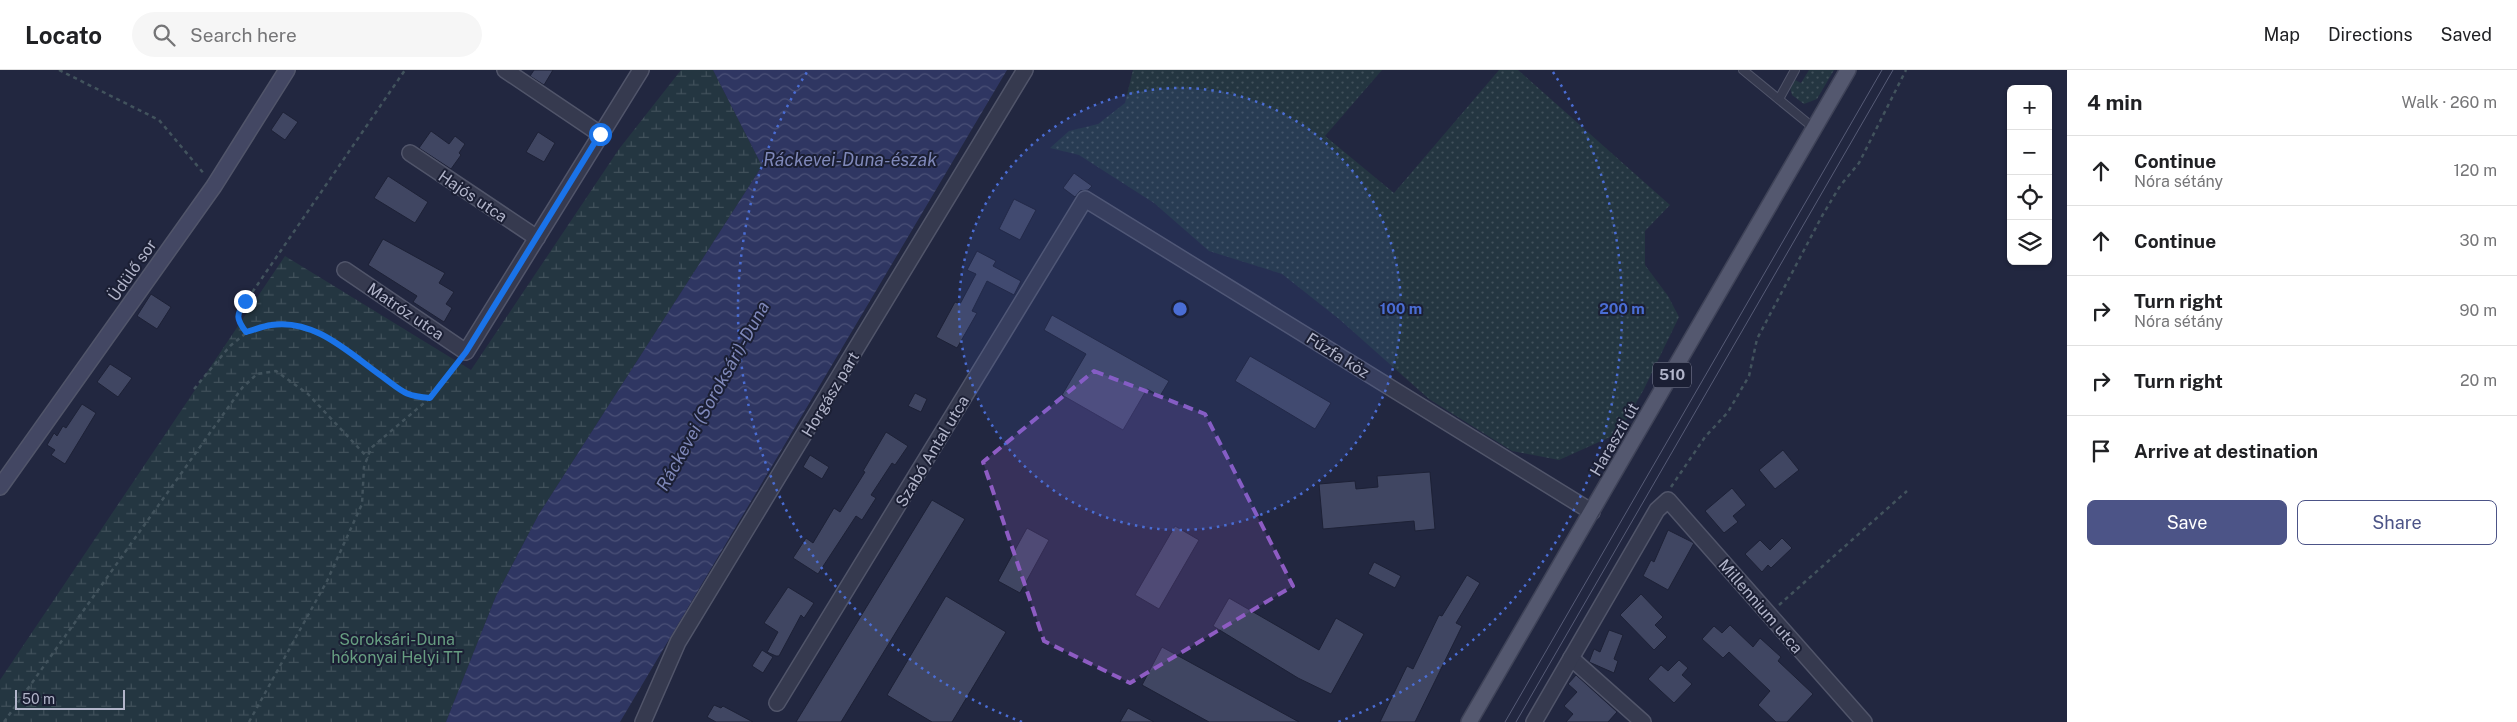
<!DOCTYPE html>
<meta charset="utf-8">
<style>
body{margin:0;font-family:"Public Sans",sans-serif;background:#f6f6f6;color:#202124}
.controls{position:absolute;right:15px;top:15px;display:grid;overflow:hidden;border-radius:8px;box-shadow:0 1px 4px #0004}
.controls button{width:45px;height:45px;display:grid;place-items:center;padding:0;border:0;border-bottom:1px solid #e0e0e0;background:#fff;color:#202124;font:25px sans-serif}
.scale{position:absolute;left:15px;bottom:12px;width:110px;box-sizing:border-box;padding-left:5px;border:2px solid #b2b5ca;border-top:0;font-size:14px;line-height:18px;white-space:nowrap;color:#b2b5ca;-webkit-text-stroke:4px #1b1f34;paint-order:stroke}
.stop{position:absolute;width:15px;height:15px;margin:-11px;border:4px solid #1a73e8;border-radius:50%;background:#fff}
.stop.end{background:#1a73e8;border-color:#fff;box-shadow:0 1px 5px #0008}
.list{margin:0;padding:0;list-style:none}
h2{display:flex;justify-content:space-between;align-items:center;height:65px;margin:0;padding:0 20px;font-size:21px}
h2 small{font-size:16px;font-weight:400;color:#757577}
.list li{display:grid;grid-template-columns:32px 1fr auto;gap:15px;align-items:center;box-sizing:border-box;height:70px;padding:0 20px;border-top:1px solid #e0e0e0}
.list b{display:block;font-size:19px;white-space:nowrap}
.list p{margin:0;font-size:16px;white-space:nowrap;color:#757577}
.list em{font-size:16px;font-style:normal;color:#757577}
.actions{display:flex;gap:10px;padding:15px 20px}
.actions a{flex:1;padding:11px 0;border:1px solid #4c5487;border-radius:8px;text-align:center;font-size:18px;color:#4c5487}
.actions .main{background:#4c5487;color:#fff}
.icon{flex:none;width:28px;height:28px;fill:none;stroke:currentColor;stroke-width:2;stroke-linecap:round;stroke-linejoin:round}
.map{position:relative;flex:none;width:2067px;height:652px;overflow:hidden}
header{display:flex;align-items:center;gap:30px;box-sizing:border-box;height:70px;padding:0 25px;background:#fff;border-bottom:1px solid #e0e0e0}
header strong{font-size:24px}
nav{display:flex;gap:28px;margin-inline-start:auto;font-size:18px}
.search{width:350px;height:45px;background:#f6f6f6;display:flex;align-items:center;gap:12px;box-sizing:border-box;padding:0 18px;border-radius:28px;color:#757577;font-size:19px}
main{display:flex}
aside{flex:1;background:#fff}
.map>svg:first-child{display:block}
</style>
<header>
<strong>Locato</strong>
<div class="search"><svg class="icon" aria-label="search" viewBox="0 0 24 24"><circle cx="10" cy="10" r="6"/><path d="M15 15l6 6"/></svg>Search here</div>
<nav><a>Map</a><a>Directions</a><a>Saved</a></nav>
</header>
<main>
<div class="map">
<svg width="2067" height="652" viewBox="0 0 2067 652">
<defs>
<pattern id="grass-dots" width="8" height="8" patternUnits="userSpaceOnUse" patternTransform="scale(1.25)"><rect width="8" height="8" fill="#243641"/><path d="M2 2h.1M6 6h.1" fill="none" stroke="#41515b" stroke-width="1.8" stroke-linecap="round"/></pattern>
<pattern id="wetland-marsh" width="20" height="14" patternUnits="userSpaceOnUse" patternTransform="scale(1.25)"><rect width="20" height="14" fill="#243641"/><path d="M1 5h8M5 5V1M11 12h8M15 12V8" fill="none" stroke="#41515b"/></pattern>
<pattern id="water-waves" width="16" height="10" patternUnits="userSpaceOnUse" patternTransform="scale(1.25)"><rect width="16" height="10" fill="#2f3662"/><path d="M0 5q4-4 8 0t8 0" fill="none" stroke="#4b5177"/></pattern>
</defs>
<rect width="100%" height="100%" fill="#222740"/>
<g fill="url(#grass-dots)">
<path d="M1133 0H1382L1325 66 1394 123 1499 0H1518L1670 135 1645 161V195L1668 226 1679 247 1644 319 1619 363 1559 390 1512 381 1429 329 1339 249 1282 204 1209 181 1154 133 1079 85 1050 78 1069 61 1098 54 1125 33Z"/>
<path d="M1809 0H1834L1817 29 1804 34 1792 25 1790 18 1793 9 1801 13Z"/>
</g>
<path fill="url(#wetland-marsh)" d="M681 0H713L762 96 539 444 496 526 446 652H0V610L285 186 471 300 619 79Z"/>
<path fill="url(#water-waves)" d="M713 0H1007L620 652H446L496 526 539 444 762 96Z"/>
<g fill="#404662" stroke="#1d2136">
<path d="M534 0H553L544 15 530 6Z"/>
<path d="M283 42 298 52 285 70 271 60Z"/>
<path d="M431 61 449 74 455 66 465 74 459 83 461 85 451 99 419 78Z"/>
<path d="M538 62 555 73 544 92 526 82Z"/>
<path d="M1074 103 1092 116 1088 120 1080 121 1075 127 1063 118Z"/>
<path d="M388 106 428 132 415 153 374 128Z"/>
<path d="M1014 129 1036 140 1020 170 999 159Z"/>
<path d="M383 169 445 203 439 213 454 222 446 234 452 238 444 252 413 232 417 226 368 195Z"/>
<path d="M977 181 996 191 993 196 1021 211 1014 225 987 211 972 241 977 243 957 278 936 267 955 232 960 234 976 204 967 200Z"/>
<path d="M151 224 171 237 157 259 137 246Z"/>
<path d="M1052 245 1169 311 1160 326 1147 319 1123 360 1062 325 1086 284 1044 260Z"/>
<path d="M1250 286 1331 333 1315 359 1235 311Z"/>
<path d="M110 294 132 308 118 327 97 312Z"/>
<path d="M915 323 927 329 921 342 908 336Z"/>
<path d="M82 334 96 343 65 394 51 385 55 380 47 375 54 363 57 366 63 356 66 358Z"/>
<path d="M886 362 908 376 895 395 892 393 871 425 876 428 862 450 856 446 818 504 793 488 806 468 813 473 834 438 840 442 865 402 863 401Z"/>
<path d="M1783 380 1799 400 1775 419 1759 400Z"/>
<path d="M810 385 829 397 822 409 803 397Z"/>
<path d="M1430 402 1435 459 1415 461 1414 451 1323 459 1319 414 1355 411 1356 419 1378 417 1377 406Z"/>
<path d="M1732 418 1746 435 1733 446 1738 452 1724 463 1705 441Z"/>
<path d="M932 430 965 449 841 652H796Z"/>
<path d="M1175 456 1199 470 1159 539 1135 525Z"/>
<path d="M1027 458 1049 470 1020 523 998 511Z"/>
<path d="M1668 460 1694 473 1668 520 1643 506 1651 490 1654 492Z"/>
<path d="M1782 468 1792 478 1771 498 1768 495 1762 502 1745 484 1760 470 1770 480Z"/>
<path d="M1374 492 1401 506 1395 518 1368 504Z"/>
<path d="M1467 505 1480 513 1456 553 1462 556 1415 652H1380L1407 596 1413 599 1439 545 1442 546Z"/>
<path d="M788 517 814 533 804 548 801 545 779 586H776L767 582 778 562 764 553Z"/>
<path d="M1641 524 1663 547 1655 555 1667 567 1654 580 1620 545Z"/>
<path d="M946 526 1006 562 952 652H932L887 625Z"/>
<path d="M1229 528 1319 580 1336 548 1364 564 1331 624 1298 608 1213 556Z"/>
<path d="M1730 555 1753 577 1760 568 1781 587 1778 591 1813 624 1787 652H1776L1758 635 1770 621 1729 582 1723 588 1702 569 1714 556 1722 563Z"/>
<path d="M1609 560 1623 565 1614 589 1618 591 1614 603 1589 592 1594 579 1600 582Z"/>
<path d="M1162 577 1299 652H1209L1142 615Z"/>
<path d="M762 580 773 587 763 603 752 596Z"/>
<path d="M1679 590 1688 598 1682 605 1692 614 1674 633 1648 609 1661 595 1668 601Z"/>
<path d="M1576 605 1617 642 1608 652H1566L1573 644 1564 636 1577 622 1568 614Z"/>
<path d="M714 635 721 638 723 636 753 652H716L707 647Z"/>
<path d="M1128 638 1154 652H1120Z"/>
</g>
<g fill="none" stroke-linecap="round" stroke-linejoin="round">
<defs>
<g id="lane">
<path d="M1743 0 1815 59"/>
<path d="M1779 29 1795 0"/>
</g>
<g id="street">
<path d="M505 0 600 64"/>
<path d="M410 83 537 168"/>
<path d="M345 200 466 282 641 0"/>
<path d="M1571 588 1643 652"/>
<path d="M777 633 1085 129 1592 442"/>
<path d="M643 652 678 572 1025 0"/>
<path d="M1534 652 1657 440 1668 430 1864 652"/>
</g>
<path id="secondary" d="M0 417 214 116 287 0"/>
<path id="primary" d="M1469 652 1848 0"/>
</defs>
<use href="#lane" stroke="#51556a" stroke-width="10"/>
<use href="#street" stroke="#51556a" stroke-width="18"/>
<use href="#secondary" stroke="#51556a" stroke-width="18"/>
<use href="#primary" stroke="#3f4358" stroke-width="18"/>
<g stroke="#42535d" stroke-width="2.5" stroke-dasharray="4 4" stroke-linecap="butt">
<path d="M59 0 159 50 205 105"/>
<path d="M246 263 238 252V243L405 0"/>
<path d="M194 319 230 276 246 263 272 255H290L330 268 410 326 430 328"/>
<path d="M1671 417 1705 367 1728 342 1749 306 1757 269 1822 146 1840 116 1859 93 1906 0"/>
<path d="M1779 535 1907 421"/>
<path d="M4 652 242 318 257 304 276 301 308 324 368 388"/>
<path d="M249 652 327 511 362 434 364 397 371 378 430 328 457 293"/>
</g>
<use href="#lane" stroke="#363a4f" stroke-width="8"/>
<use href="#street" stroke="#363a4f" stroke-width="15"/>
<use href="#secondary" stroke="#434763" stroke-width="15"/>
<use href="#primary" stroke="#54586f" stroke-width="15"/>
<g stroke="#575c77" stroke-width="1">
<path d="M1505 652 1882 0"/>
<path d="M1516 652 1893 0"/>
</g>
</g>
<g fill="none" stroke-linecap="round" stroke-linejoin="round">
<path stroke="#1a73e8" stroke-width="6" d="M245 231C236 245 236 249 246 262 254 260 263 256 271 255 315 248 350 284 383 307 403 322 405 326 430 328L466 282 600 64"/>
</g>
<path fill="#8e5cc3" fill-opacity="0.2" stroke="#8e5cc3" stroke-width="4" stroke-dasharray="10 6" stroke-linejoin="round" d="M1094 301 1205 344 1293 516 1130 613 1044 571 983 392Z"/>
<circle cx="1180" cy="239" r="221" fill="#4a6dd4" fill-opacity=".12"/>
<g fill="none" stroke="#4a6dd4" stroke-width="2.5" stroke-dasharray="2.5 5">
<circle cx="1180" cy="239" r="221"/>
<path d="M1022 652A442 442 0 0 1 807 2M1553 2A442 442 0 0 1 1338 652"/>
</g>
<g text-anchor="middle" stroke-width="4" stroke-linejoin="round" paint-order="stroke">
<rect fill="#1b1f34" stroke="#85889d" stroke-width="1" x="1653" y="292.5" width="38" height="25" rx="4"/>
<g font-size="15" font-weight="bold" fill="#b2b5ca">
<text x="1672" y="310">510</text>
</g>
<g font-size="16" fill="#b2b5ca" stroke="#1b1f34">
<text transform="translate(473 126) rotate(34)" y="6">Hajós utca</text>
<text transform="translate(132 200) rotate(-55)" y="6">Üdülő sor</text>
<text transform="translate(406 241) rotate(34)" y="6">Matróz utca</text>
<text transform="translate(1338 285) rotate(32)" y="6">Fűzfa köz</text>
<text transform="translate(830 324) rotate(-59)" y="6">Horgász part</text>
<text transform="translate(1614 369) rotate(-60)" y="6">Haraszti út</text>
<text transform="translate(932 381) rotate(-59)" y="6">Szabó Antal utca</text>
<text transform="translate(1761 536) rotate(49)" y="6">Millennium utca</text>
</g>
<g font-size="16" fill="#679e81" stroke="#1b1f34">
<text x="397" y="575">Soroksári-Duna<tspan x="397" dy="18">hókonyai Helyi TT</tspan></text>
</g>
<g font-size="18" font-style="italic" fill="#7f88b9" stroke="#1b1f34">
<text x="850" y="96">Ráckevei-Duna-észak</text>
<text transform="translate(713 326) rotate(-61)" y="6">Ráckevei (Soroksári)-Duna</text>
</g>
</g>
<circle cx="1180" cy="239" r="8" fill="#4a6dd4" stroke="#1b1f34" stroke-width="2.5"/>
<g font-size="15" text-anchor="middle" font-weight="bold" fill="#4a6dd4" stroke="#1b1f34" stroke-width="4" stroke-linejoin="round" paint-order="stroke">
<text x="1401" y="244">100 m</text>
<text x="1622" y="244">200 m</text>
</g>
</svg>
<div class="controls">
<button>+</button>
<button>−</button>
<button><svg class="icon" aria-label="locate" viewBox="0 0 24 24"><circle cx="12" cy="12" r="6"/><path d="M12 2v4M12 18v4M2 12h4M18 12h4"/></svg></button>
<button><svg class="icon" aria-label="layers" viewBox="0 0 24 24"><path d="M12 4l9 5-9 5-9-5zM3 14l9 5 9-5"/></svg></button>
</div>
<div class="scale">50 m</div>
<div class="stop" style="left:600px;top:64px"></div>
<div class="stop end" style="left:245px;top:231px"></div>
</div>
<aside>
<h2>4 min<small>Walk · 260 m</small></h2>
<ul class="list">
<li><svg class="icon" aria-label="ahead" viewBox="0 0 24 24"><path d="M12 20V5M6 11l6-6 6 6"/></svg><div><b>Continue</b><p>Nóra sétány</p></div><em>120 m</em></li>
<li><svg class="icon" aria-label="ahead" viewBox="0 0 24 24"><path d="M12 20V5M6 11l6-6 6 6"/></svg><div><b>Continue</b></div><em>30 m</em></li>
<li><svg class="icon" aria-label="right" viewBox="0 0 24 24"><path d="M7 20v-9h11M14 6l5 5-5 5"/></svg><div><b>Turn right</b><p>Nóra sétány</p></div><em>90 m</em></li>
<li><svg class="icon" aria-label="right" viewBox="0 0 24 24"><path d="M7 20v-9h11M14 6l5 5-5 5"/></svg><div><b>Turn right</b></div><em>20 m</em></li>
<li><svg class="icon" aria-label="arrive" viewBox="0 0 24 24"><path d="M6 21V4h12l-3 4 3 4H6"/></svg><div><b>Arrive at destination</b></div></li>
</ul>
<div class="actions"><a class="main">Save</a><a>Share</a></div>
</aside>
</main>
